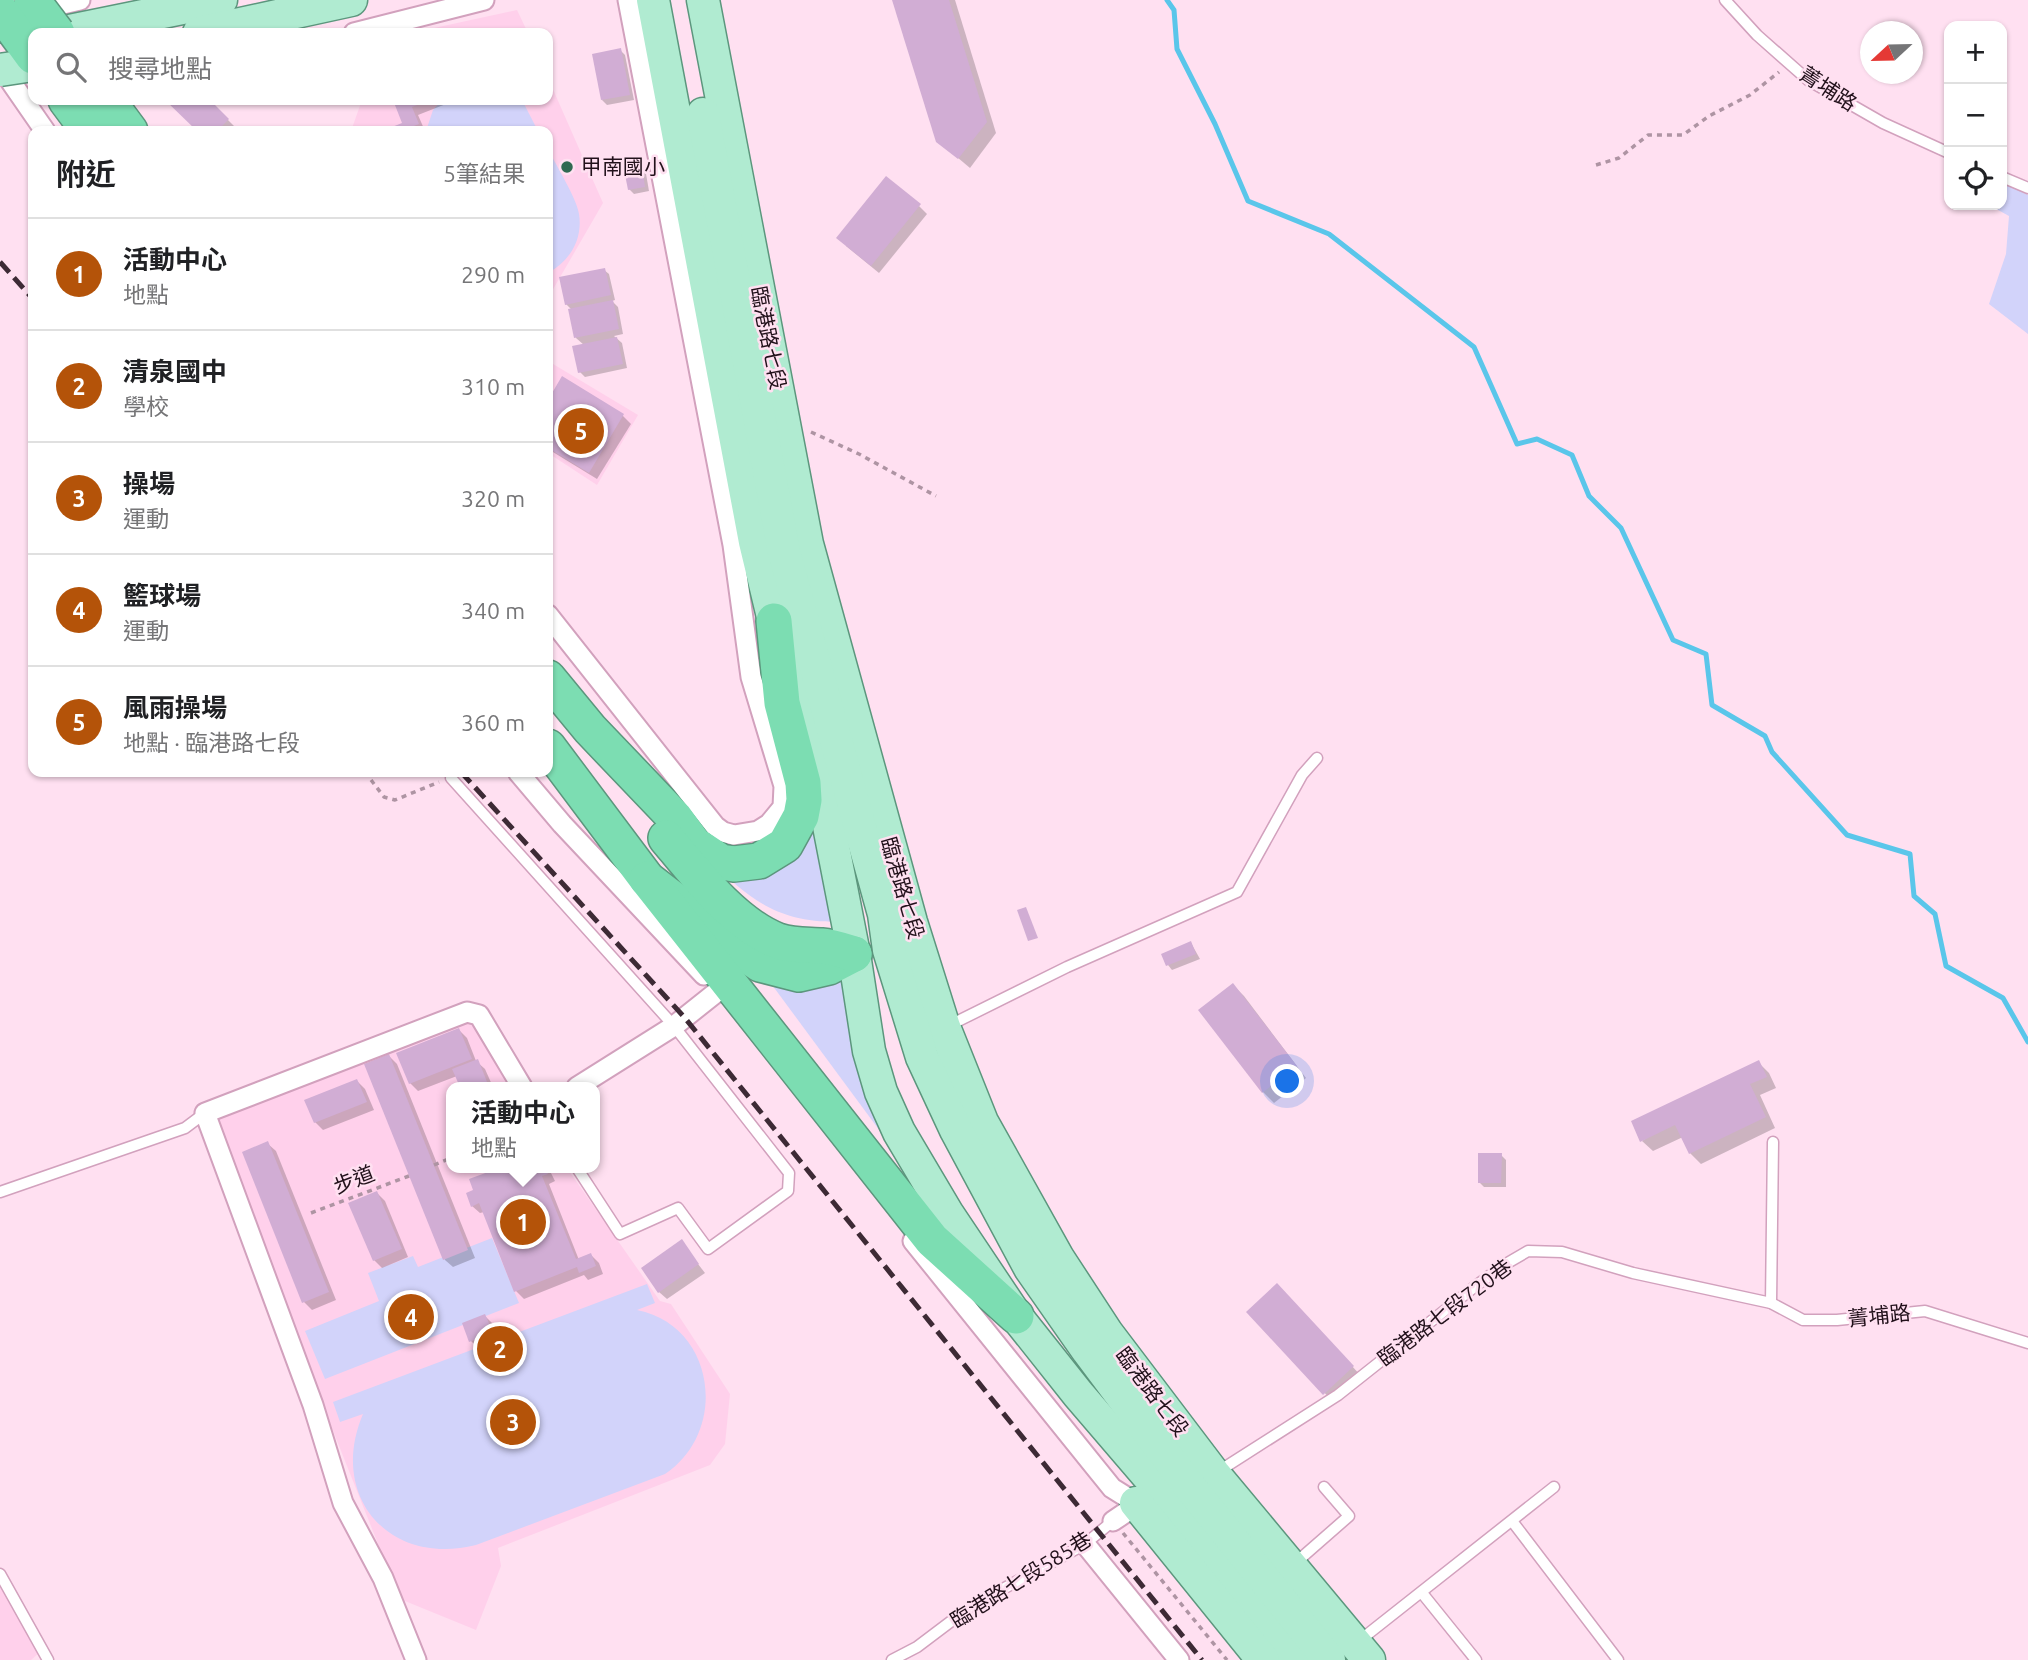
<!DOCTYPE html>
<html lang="zh-TW">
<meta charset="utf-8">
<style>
body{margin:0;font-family:Ubuntu,"Noto Sans TC",sans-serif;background:#f6f6f6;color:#202124}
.controls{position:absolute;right:21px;top:21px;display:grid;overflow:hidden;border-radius:14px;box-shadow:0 2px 5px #0004}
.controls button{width:63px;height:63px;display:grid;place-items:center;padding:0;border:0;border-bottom:2px solid #e0e0e0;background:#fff;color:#202124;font:35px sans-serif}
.compass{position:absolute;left:1860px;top:21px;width:63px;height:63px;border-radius:50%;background:#fff;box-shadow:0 2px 5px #0004;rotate:248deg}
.you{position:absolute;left:1288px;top:1082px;width:24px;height:24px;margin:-18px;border:5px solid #fff;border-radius:50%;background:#1a73e8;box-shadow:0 0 0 10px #1a73e833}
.badge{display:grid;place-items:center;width:46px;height:46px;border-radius:50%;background:#b45309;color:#fff;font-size:23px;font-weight:700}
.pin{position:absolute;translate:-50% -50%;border:4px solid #fff;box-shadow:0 2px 7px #0006}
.popup{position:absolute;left:446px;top:1082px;width:154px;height:91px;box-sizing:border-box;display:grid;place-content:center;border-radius:14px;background:#fff;filter:drop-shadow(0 2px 5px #0005);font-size:23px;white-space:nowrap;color:#757577}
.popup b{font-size:26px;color:#202124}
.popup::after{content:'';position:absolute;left:50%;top:100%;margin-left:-14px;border:14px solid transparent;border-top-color:#fff}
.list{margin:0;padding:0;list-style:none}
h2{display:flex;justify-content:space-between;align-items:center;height:91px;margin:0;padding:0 28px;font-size:30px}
h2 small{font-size:23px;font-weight:400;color:#757577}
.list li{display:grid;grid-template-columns:46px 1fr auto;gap:21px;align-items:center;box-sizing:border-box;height:112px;padding:0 28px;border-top:2px solid #e0e0e0}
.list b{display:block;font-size:26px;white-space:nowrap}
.list p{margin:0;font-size:23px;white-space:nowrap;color:#757577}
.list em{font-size:23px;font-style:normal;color:#757577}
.icon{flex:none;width:38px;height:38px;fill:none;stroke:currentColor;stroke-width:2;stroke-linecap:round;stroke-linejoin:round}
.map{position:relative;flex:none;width:2028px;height:1660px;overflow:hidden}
.search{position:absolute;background:#fff;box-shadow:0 2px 5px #0004;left:28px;top:28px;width:525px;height:77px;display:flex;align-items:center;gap:18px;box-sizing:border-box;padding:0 24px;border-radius:14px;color:#757577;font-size:26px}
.panel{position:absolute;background:#fff;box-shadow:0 2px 5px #0004;left:28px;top:126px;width:525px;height:651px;border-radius:14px}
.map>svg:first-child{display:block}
</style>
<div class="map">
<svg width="2028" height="1660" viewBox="0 0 2028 1660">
<rect width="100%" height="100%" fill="#ffe0f1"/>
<g fill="#ffd0eb">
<path d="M517 10 528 33H411Z"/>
<path d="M548 78 603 203 548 298V131H351L362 100H548Z"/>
<path d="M548 361 638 415 597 485 548 453Z"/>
<path d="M469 1018 514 1087H451V1168H567L660 1301 671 1304 730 1394 725 1444 710 1465 498 1548 501 1566 476 1630 400 1599 208 1117Z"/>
<path d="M0 1574 41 1651 31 1660H0Z"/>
</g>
<g fill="#d2d3fa">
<path d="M442 100H522L538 131H426L433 110Z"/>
<path d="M548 149C556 165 577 199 579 214 583 239 570 261 548 273Z"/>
<path d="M2002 182 2028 195V334L1989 304 2006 254 2009 216 1989 205H2002Z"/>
<path d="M813 790 837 922C776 922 750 899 708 859L744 870Z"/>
<path d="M764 974 842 978 891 1146Z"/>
<path d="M492 1238 519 1303 325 1379 305 1331 379 1301 368 1273 413 1256 418 1267Z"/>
<path d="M647 1284 655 1303 637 1310C716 1326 729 1431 665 1474L476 1545C389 1567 328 1496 363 1414L340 1422 333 1402Z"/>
</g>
<g fill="#0003">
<path d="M894 0H955L996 133 970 168 938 141Z"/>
<path d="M620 50 625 55 634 100 607 105 602 100Z"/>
<path d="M168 100H208L236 128 233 131H200Z"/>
<path d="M394 100H444L446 104 418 115 425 131H389L405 124Z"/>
<path d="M640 163 645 168 649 191 634 194 629 189Z"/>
<path d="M919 206 927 214 879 273 846 246Z"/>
<path d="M604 270 609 274 615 300 612 301 618 307 623 334 614 336 622 343 627 368 585 377 580 372 584 345 576 338 570 310H572L566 304Z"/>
<path d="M563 379 623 416 631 424 597 479 548 449V404Z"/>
<path d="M1191 943 1200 959 1172 970 1168 965Z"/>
<path d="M1233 985 1244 996 1306 1078 1274 1103 1263 1092Z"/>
<path d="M459 1030 467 1038 476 1061 485 1069 493 1087H462L457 1076 418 1091 410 1083Z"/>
<path d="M389 1056 397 1064 475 1258 453 1267 445 1260 366 1065Z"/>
<path d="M1758 1062 1769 1073 1776 1088 1760 1095 1775 1128 1701 1164 1690 1153 1683 1137 1653 1151 1642 1141Z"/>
<path d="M357 1081 365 1089 374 1110 323 1130 315 1122Z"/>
<path d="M268 1144 276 1151 336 1300 312 1310 304 1302Z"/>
<path d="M1501 1155 1506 1160V1187H1484L1479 1182Z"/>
<path d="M503 1168 549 1169 555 1181 549 1184 579 1260 591 1255 599 1263 603 1274 588 1280 584 1275 524 1299 516 1291 484 1212 480 1213 472 1206 476 1191 471 1180Z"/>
<path d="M377 1193 385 1201 408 1257 382 1268 374 1260Z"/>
<path d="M681 1242 705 1273 667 1299 659 1292Z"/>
<path d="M1287 1296 1363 1378 1335 1404 1249 1312Z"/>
<path d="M485 1316 493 1324 500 1341 479 1349 471 1341Z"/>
</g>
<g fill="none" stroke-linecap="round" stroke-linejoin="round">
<path stroke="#5ac6ea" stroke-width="5" d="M1167 0 1174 10 1177 49 1215 124 1248 201 1329 234 1474 347 1517 444 1537 439 1572 455 1589 496 1621 528 1673 640 1706 654 1712 705 1765 736 1772 752 1847 835 1910 854 1914 896 1935 914 1946 966 2003 998 2028 1042"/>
</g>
<g fill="#d1add4">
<path d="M892 0H949L987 122 958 159 936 142Z"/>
<path d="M621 48 630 95 601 100 592 54Z"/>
<path d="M165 100H210L229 119 217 131H197Z"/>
<path d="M393 100H430L412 107 419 124 401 131H382L402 123Z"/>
<path d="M641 161 645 187 628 190 623 164Z"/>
<path d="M886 176 921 204 871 266 836 238Z"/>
<path d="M605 268 611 295 565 305 559 277Z"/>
<path d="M613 300 619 329 574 338 568 309Z"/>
<path d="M617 337 623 364 578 373 572 346Z"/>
<path d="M562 376 624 414 589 473 548 448V400Z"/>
<path d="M1026 907 1038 938 1028 941 1017 910Z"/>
<path d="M1191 941 1196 954 1166 966 1161 954Z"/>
<path d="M1233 983 1297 1066 1262 1093 1198 1010Z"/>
<path d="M459 1028 472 1059 409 1084 396 1053Z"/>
<path d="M389 1054 468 1250 443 1260 364 1064Z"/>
<path d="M478 1059 489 1087H460L452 1069Z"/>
<path d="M1759 1060 1767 1077 1750 1084 1766 1117 1689 1154 1675 1125 1640 1142 1631 1121Z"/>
<path d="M357 1079 367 1102 314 1123 304 1100Z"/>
<path d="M268 1141 329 1292 302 1303 242 1152Z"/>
<path d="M1478 1153H1502L1501 1183H1478Z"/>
<path d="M499 1168H546L548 1174 542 1176 576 1259 591 1253 596 1266 579 1273 577 1267 514 1292 479 1203 471 1207 466 1193 473 1190 469 1179Z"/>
<path d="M377 1191 402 1249 373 1261 348 1203Z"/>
<path d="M682 1239 699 1264 658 1293 641 1268Z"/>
<path d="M1277 1283 1354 1366 1323 1395 1246 1312Z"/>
<path d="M485 1314 493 1333 469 1342 462 1323Z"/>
</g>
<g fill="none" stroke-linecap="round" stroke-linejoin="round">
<defs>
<g id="service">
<path d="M1725 0 1757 35 1808 80 1883 123 1949 153"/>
<path d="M2002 177 2028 188"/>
<path d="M451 778 674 1026 789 1173 788 1191 708 1249 678 1208 620 1234 577 1168"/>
<path d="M948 1026 1067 967 1237 892 1302 775 1317 758"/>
<path d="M0 1192 185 1128 205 1113"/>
<path d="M1771 1303 1773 1142"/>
<path d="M1219 1471 1338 1395 1473 1288 1504 1265 1528 1251 1562 1252 1633 1273 1771 1303 1803 1320H1837L1925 1311 2028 1343"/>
<path d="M1512 1521 1618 1660"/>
<path d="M1293 1565 1349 1516 1324 1487"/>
<path d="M0 1574 48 1660"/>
<path d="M1422 1593 1476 1660"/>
<path d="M1359 1641 1554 1487"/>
<path d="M892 1660 917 1647 970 1607 1085 1544 1113 1521"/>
</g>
<g id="minor">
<path d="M33 11 80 0"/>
<path d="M354 33 484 0"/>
<path d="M0 66 45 131"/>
<path d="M548 615 715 826 723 832 734 835 758 831 769 824 783 807 784 786 751 677 733 545 628 0"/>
<path d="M518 772 562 824 704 975"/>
<path d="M577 1087 674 1026 718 991"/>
<path d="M913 1241 1095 1467 1112 1488 1136 1503"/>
<path d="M1113 1521 1144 1500"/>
<path d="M1085 1544 1179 1660"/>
<path d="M416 1660 383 1578 343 1503 313 1405 205 1113 467 1012 479 1015 522 1087"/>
</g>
<g id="primary">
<path d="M653 0 755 542 774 621 814 749 854 954 869 1051 881 1092 899 1132 947 1213 1016 1316 1078 1394 1162 1492 1296 1660"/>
<path d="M703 0 807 544 911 922 944 1027 982 1122 1058 1258 1107 1333 1214 1474 1369 1660"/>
<path d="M60 33 221 0"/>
<path d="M199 33 351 0"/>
<path d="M703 114 784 552 884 914 889 950 922 1057 956 1130 1030 1268 1088 1351 1186 1482 1329 1660"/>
<path d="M1136 1503 1263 1660"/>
</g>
<g id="motorway">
<path d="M66 100 89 131"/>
<path d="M107 100 130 131"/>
<path d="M548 678 590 729 675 818 694 844 721 862 734 864 759 861 785 845 801 816 804 800 803 783 782 703 774 621"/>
<path d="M548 747 647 879 734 946 760 964 799 974 829 967 854 954"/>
<path d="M666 838C696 874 734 924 778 941 792 946 808 945 822 946 833 947 844 951 854 954"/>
<path d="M647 879 932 1240 1016 1316"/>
</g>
</defs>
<use href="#service" stroke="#d2a1bd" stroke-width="13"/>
<use href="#minor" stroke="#d2a1bd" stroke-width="23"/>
<use href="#primary" stroke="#5c967d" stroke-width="35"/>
<use href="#motorway" stroke="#5c967d" stroke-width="38"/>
<g stroke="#ae94a3" stroke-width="3.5" stroke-dasharray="5 5" stroke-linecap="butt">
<path d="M1596 165 1619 158 1648 135H1683L1709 116 1750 95 1779 72"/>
<path d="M811 432 859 454 936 496"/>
<path d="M365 772 384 797 395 800 439 782"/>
<path d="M434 1165 451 1158"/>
<path d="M311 1213 409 1176"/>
<path d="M1123 1533 1227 1660"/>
</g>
<use href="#service" stroke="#fff" stroke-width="10"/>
<use href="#minor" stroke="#fff" stroke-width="19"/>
<use href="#primary" stroke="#b0ebd1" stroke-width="32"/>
<use href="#motorway" stroke="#7cddb2" stroke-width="35"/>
<g stroke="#3d2a35" stroke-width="5" stroke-dasharray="14 7" stroke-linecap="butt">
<path d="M0 262 33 299"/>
<path d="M461 772 685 1018 1202 1660"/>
</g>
<defs>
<path id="primary-bridge" d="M0 70 33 65"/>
<g id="motorway-bridge">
<path d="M32 0 57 33"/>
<path d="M0 11 33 56"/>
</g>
</defs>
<use href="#primary-bridge" stroke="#5c967d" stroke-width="35" stroke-linecap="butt"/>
<use href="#motorway-bridge" stroke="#5c967d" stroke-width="38" stroke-linecap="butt"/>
<use href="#primary-bridge" stroke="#b0ebd1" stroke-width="32"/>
<use href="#motorway-bridge" stroke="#7cddb2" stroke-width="35"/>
</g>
<circle fill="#306951" stroke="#ffe0f1" stroke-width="2.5" cx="567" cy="167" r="7"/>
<g text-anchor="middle" stroke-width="5" stroke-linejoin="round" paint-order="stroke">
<g font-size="21" fill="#22111b" stroke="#ffe0f1">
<text transform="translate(1828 89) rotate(33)" y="7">菁埔路</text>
<text transform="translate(768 338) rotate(79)" y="7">臨港路七段</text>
<text transform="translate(902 888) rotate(74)" y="7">臨港路七段</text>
<text transform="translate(354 1180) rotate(-21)" y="7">步道</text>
<text transform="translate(1445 1313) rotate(-37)" y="7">臨港路七段720巷</text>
<text transform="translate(1879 1316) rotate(-6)" y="7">菁埔路</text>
<text transform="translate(1152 1392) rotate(53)" y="7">臨港路七段</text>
<text transform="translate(1021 1580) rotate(-32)" y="7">臨港路七段585巷</text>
</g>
<g font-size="21" fill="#22111b" stroke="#ffe0f1" text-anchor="start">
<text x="581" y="174">甲南國小</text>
</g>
</g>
</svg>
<div class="controls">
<button>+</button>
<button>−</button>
<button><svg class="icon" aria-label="locate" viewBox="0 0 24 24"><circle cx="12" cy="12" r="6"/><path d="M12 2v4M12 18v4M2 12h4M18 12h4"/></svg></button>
</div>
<svg class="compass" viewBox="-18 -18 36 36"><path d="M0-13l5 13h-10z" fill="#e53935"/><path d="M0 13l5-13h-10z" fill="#757577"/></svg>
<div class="you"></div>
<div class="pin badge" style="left:523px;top:1222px">1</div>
<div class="popup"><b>活動中心</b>地點</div>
<div class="pin badge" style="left:500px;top:1349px">2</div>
<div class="pin badge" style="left:513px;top:1422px">3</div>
<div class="pin badge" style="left:411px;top:1317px">4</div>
<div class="pin badge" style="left:581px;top:431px">5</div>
<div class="search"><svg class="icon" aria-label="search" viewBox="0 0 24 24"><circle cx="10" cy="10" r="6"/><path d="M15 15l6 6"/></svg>搜尋地點</div>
<section class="panel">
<h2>附近<small>5筆結果</small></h2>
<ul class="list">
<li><span class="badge">1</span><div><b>活動中心</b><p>地點</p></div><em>290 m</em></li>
<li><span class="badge">2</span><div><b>清泉國中</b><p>學校</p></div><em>310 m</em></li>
<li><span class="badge">3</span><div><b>操場</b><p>運動</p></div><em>320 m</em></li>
<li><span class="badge">4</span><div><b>籃球場</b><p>運動</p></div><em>340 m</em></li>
<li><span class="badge">5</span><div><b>風雨操場</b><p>地點 · 臨港路七段</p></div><em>360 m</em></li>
</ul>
</section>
</div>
